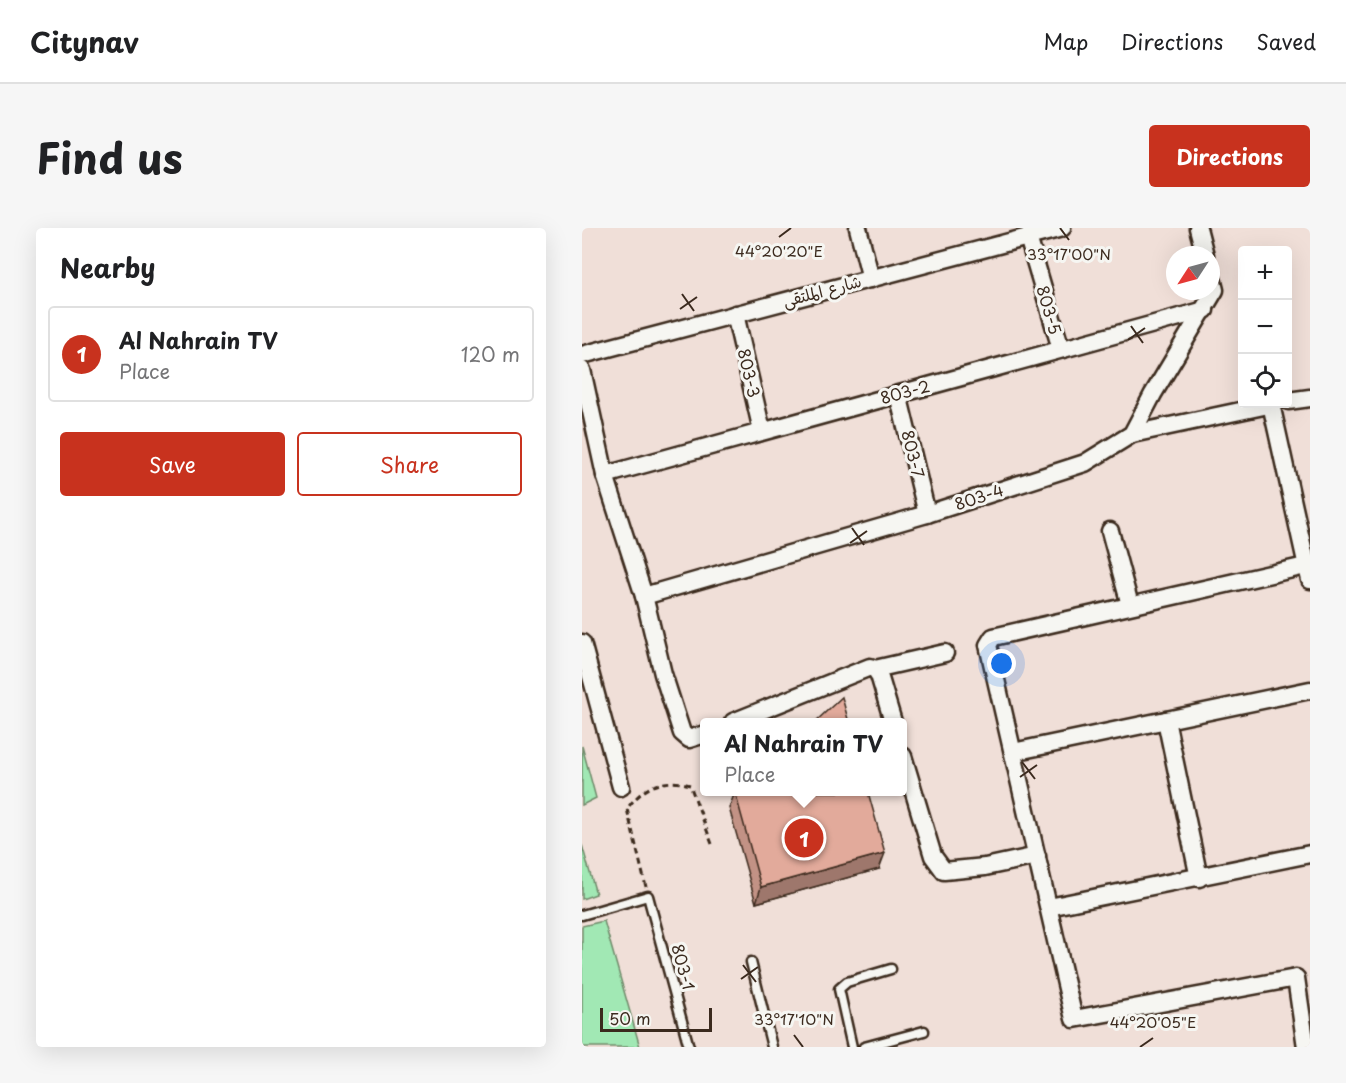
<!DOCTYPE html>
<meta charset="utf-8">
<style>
body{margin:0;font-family:"Playpen Sans","Playpen Sans Arabic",sans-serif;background:#f6f6f6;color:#202124}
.controls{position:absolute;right:18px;top:18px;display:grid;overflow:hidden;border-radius:6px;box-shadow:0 6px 24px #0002}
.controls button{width:54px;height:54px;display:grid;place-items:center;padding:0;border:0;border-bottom:2px solid #e0e0e0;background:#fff;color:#202124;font:30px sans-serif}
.compass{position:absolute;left:584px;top:18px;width:54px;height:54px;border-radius:50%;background:#fff;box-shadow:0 6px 24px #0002;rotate:234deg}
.scale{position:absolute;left:18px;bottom:15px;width:112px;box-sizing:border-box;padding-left:6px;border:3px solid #3b2a1e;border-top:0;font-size:16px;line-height:21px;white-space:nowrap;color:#3b2a1e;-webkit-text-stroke:4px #f6f6f2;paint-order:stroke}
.you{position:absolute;left:420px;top:436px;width:21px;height:21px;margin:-15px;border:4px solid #fff;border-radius:50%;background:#1a73e8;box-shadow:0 0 0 9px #1a73e833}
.badge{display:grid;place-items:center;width:39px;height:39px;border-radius:50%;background:#c8321e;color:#fff;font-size:20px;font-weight:700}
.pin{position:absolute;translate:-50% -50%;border:3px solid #fff;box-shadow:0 2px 6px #0006}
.popup{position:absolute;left:118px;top:490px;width:207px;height:78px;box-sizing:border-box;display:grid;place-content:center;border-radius:6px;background:#fff;filter:drop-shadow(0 2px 4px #0005);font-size:20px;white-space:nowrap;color:#757577}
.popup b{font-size:22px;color:#202124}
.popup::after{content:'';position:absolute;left:50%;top:100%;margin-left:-12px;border:12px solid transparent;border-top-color:#fff}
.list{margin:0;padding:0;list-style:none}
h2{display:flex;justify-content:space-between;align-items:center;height:78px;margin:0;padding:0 24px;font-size:26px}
h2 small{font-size:20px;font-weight:400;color:#757577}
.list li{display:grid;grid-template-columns:39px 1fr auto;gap:18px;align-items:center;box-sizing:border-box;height:96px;margin:0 12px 12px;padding:0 12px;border:2px solid #e0e0e0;border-radius:6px}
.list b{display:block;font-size:22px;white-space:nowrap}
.list p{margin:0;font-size:20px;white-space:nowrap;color:#757577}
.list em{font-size:20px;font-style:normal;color:#757577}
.actions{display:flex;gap:12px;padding:18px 24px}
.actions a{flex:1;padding:14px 0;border:2px solid #c8321e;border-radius:6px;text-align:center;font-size:21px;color:#c8321e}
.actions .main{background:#c8321e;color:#fff}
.icon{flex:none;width:33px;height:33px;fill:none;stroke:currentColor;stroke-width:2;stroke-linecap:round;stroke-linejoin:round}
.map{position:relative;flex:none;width:728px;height:819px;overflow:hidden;border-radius:6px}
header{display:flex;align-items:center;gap:36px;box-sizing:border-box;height:84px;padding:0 30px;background:#fff;border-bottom:2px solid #e0e0e0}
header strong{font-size:28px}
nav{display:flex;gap:33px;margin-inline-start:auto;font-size:21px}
.intro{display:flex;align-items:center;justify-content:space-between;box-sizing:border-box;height:144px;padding:0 36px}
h1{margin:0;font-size:42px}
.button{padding:15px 27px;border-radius:6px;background:#c8321e;color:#fff;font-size:21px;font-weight:700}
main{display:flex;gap:36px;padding:0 36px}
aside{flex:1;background:#fff;border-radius:6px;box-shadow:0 6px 24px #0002}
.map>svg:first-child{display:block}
</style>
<header>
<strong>Citynav</strong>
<nav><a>Map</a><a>Directions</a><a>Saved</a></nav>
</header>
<div class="intro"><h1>Find us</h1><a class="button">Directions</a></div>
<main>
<aside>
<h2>Nearby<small></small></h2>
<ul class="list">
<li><span class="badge">1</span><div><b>Al Nahrain TV</b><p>Place</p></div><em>120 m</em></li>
</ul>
<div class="actions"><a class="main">Save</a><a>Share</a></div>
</aside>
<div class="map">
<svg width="728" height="819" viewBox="0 0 728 819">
<rect width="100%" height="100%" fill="#f0dfd8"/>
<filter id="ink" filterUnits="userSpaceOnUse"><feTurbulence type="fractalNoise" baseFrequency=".0167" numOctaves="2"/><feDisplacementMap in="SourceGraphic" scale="12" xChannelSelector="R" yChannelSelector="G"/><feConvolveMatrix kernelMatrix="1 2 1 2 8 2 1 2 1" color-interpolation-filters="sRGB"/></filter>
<g filter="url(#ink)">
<g fill="#a1e8b4" stroke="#6e8969" stroke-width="1.5">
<path d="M0 518 14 570 0 577Z"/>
<path d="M0 617 14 666 0 671Z"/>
<path d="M22 693 58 819H0V698Z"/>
</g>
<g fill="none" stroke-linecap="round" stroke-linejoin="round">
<defs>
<g id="lane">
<path d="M0 687 66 668 107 819"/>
<path d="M169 734 190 819"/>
<path d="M270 819 257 761 265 754 309 741"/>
<path d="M282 819 342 803"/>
</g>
<g id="street">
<path d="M276 0 289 51"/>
<path d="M616 0 623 27"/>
<path d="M446 9 479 121"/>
<path d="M153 86 180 203"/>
<path d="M0 127 480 0"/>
<path d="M0 142 23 247 62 368 81 446 100 505 107 511 123 506"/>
<path d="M316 166 345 286"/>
<path d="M706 173 728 170"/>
<path d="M689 176 728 352"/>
<path d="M550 206 691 176"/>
<path d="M23 247 623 82"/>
<path d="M528 303 548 377"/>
<path d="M62 368 345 286 503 235 550 206 571 166 633 62 629 46"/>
<path d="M0 415 39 559"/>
<path d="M293 441 363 425"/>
<path d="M584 492 617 650"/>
<path d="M151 494 288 439 293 441 297 447 311 494"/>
<path d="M431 524 728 462"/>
<path d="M321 528 351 628 362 643 403 639 455 628"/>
<path d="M467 679 728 626"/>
<path d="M724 819 714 750 492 791 406 417 411 409 728 337"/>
</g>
</defs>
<use href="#lane" stroke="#3b2a1e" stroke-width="13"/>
<use href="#street" stroke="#3b2a1e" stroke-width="21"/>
<path stroke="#3b2a1e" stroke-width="3" stroke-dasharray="6 4.5" stroke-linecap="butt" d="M64 659 45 581C60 559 82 549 108 557L130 616"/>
<use href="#lane" stroke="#f6f6f2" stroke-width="8"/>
<use href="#street" stroke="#f6f6f2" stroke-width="16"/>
</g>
<path fill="#c29285" stroke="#3b2a1e" stroke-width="1.5" d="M153 564 297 641 174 675 147 580Z"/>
<path fill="#9e776c" stroke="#3b2a1e" stroke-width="1.5" d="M303 625 297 641 174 675 179 659Z"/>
<g fill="#e2aa9b" stroke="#3b2a1e" stroke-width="1.5">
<path d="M260 469 267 495H232Z"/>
<path d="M153 564H286L303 625 179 659Z"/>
</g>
</g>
<path fill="none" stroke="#3b2a1e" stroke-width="2" d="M478 0 487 12M197 9 209 0M100 66 112 83M98 81 115 69M549 98 561 115M546 112 563 100M270 300 282 317M268 315 285 303M440 534 453 551M438 549 455 537M161 737 174 754M159 751 176 739M212 807 221 819M558 819 571 810"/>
<g text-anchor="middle" stroke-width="6" stroke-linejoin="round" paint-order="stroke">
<g font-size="16" fill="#3b2a1e" stroke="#f6f6f2">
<text transform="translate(240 63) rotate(-15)" y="6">شارع الملتقى</text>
<text transform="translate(467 82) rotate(74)" y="6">803-5</text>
<text transform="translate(167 145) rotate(77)" y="6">803-3</text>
<text transform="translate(323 164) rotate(-15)" y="6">803-2</text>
<text transform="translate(331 226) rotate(76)" y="6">803-7</text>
<text transform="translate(397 269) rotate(-18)" y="6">803-4</text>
<text transform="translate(101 739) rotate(75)" y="6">803-1</text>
</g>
</g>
<g font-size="15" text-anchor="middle" fill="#3b2a1e" stroke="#f6f6f2" stroke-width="6" stroke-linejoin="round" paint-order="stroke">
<text x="197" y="29">44°20'20"E</text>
<text x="487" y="32">33°17'00"N</text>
<text x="212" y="797">33°17'10"N</text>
<text x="571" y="800">44°20'05"E</text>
</g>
</svg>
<div class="controls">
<button>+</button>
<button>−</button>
<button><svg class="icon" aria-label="locate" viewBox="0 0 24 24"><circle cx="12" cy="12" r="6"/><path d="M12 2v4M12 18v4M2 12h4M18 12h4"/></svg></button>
</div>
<svg class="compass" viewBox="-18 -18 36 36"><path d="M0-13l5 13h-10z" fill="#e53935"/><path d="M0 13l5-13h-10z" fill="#757577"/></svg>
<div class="scale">50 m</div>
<div class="you"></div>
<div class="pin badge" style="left:222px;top:610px">1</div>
<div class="popup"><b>Al Nahrain TV</b>Place</div>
</div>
</main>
